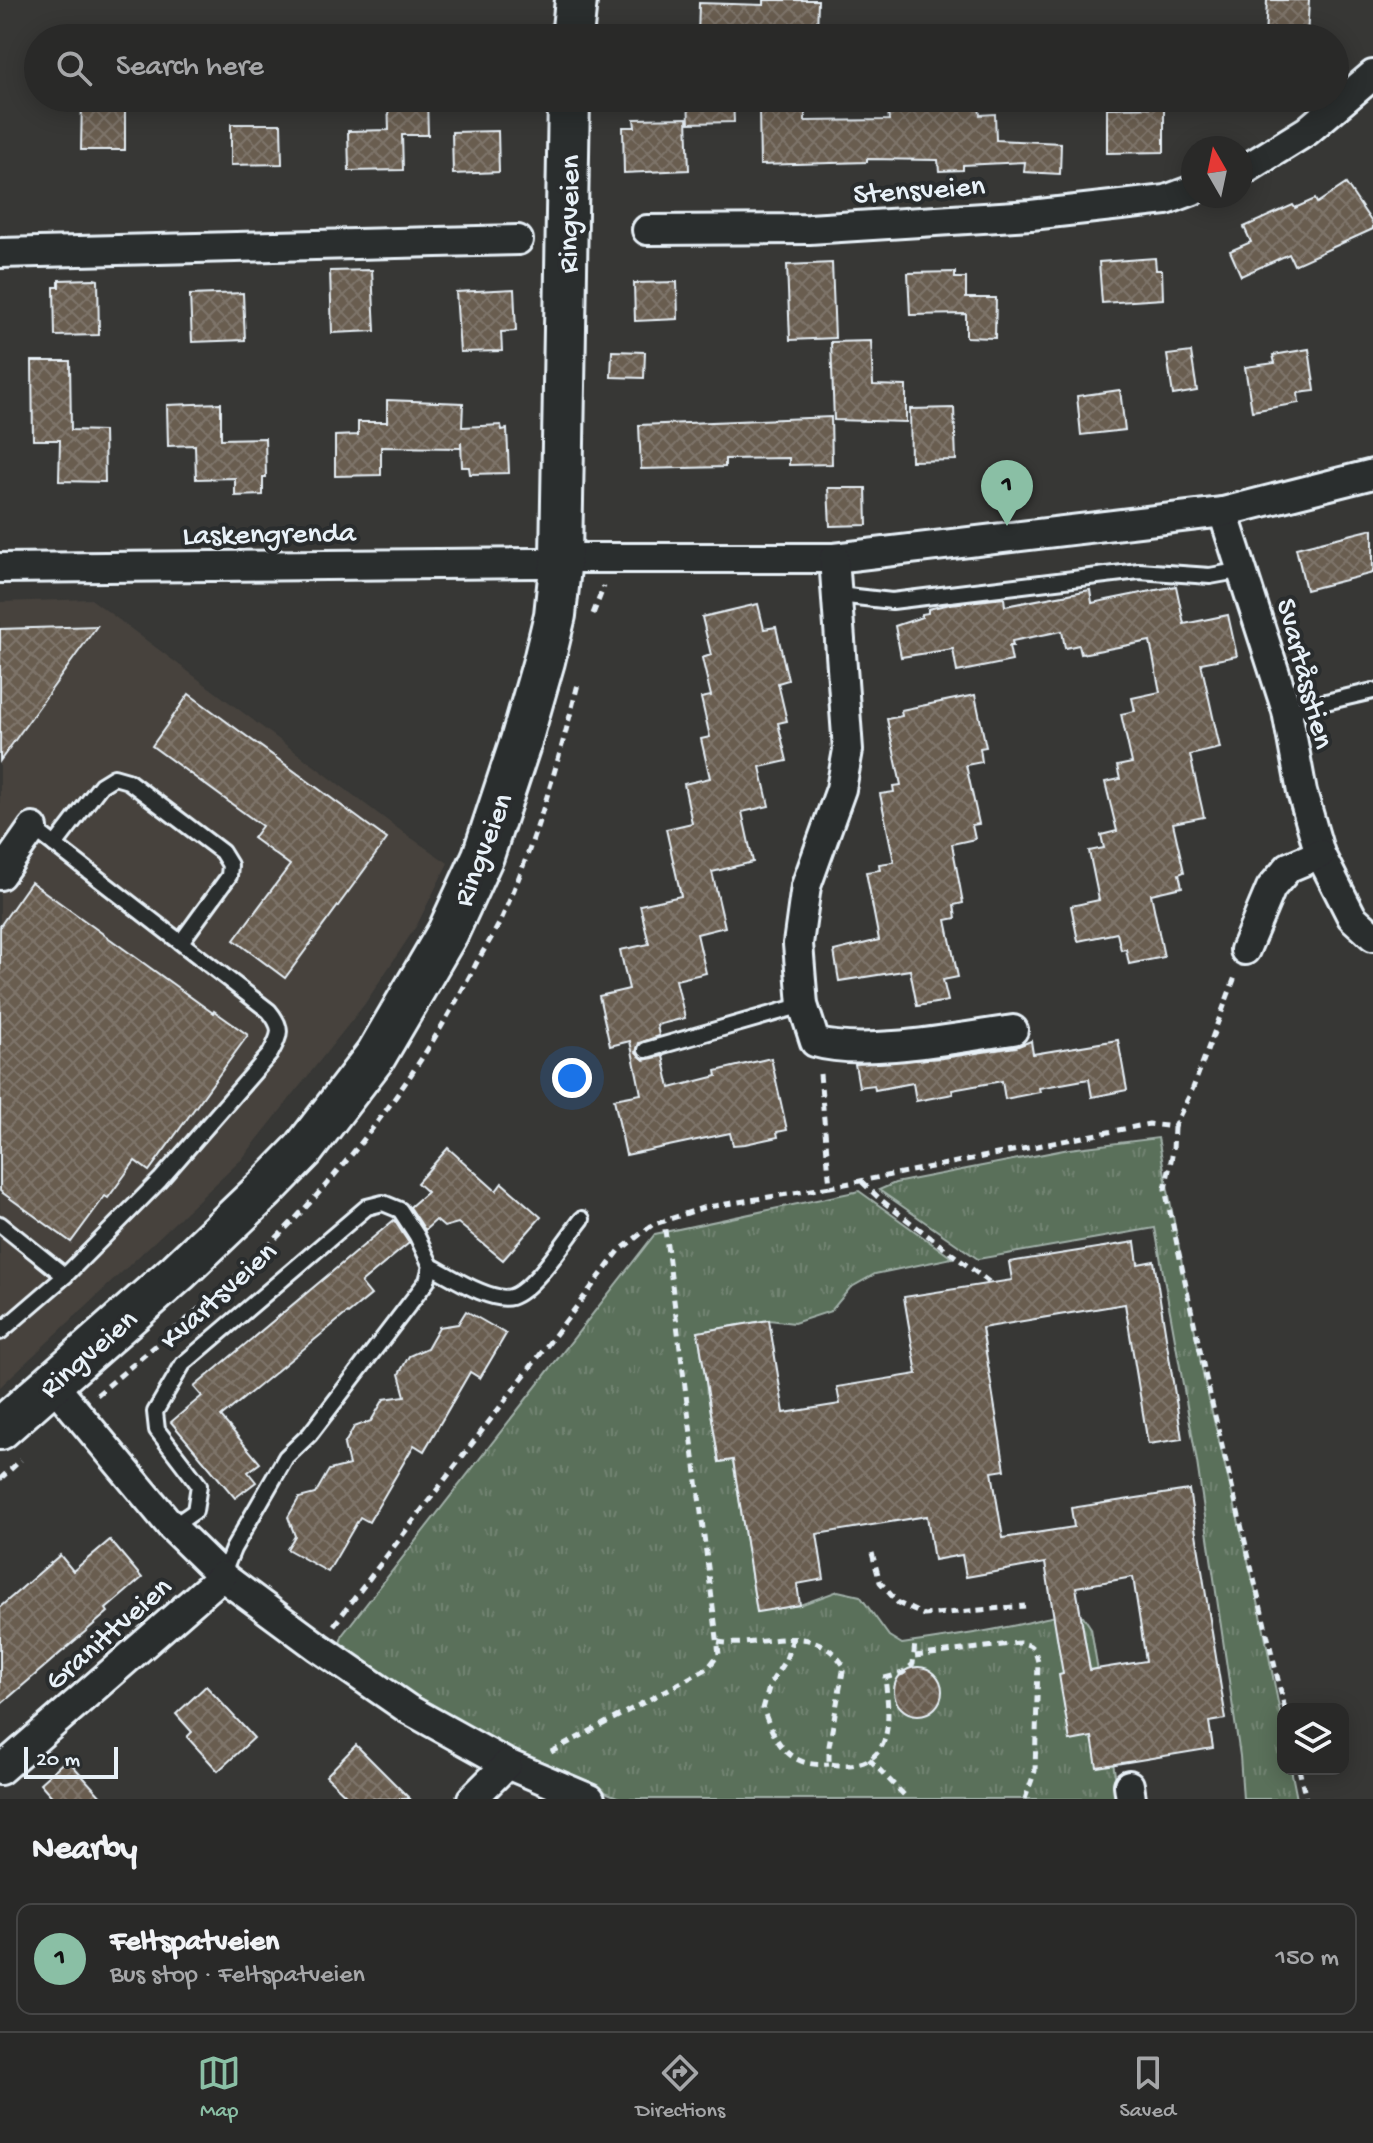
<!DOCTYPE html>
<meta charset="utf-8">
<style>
body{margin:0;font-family:"Gochi Hand",sans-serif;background:#313130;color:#f1f3f6}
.controls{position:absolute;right:24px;bottom:24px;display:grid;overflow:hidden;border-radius:16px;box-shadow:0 4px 20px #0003}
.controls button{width:72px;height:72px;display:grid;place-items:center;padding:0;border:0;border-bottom:2px solid #454545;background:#292928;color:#f1f3f6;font:40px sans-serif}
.compass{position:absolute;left:1181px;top:136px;width:72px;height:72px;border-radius:50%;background:#292928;box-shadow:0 4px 20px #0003;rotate:351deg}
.scale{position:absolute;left:24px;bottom:20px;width:94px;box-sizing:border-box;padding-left:8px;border:4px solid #e8f1f8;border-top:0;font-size:22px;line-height:28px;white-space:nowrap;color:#e8f1f8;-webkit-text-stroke:6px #2a2d2e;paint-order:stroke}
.you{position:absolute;left:572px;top:1078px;width:28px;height:28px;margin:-20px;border:6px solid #fff;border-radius:50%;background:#1a73e8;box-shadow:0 0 0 12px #1a73e833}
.badge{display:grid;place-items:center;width:52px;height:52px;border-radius:50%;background:#8abfa5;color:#111;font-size:26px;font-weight:700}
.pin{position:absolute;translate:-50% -66px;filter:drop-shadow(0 2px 4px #0008)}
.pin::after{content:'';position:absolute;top:42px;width:28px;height:24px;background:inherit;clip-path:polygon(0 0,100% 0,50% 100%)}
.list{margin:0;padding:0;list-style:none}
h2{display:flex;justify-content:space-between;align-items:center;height:104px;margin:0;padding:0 32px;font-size:34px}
h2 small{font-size:26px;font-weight:400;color:#a5a6a8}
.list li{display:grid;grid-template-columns:52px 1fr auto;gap:24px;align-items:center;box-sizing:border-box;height:112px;margin:0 16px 16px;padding:0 16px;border:2px solid #454545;border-radius:16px}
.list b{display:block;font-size:30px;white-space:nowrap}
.list p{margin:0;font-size:26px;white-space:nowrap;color:#a5a6a8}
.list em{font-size:26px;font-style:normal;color:#a5a6a8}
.icon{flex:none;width:44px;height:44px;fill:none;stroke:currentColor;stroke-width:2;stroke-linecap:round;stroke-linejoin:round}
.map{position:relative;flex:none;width:1373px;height:1799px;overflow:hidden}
.search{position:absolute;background:#292928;box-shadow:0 4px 20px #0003;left:24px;right:24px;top:24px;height:88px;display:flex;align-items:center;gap:20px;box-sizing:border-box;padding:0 28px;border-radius:44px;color:#a5a6a8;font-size:30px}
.sheet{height:232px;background:#292928}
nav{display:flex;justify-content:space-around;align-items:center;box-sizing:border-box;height:112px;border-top:2px solid #454545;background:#292928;font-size:22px;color:#a5a6a8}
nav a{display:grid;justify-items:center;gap:4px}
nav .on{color:#8abfa5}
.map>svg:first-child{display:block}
</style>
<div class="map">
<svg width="1373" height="1799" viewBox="0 0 1373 1799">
<defs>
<pattern id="park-tufts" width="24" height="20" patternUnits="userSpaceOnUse" patternTransform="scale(2)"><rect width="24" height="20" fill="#5a6f5a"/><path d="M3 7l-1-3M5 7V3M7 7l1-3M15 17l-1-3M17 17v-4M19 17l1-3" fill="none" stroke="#728472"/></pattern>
<pattern id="building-cross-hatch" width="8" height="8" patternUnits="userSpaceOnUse" patternTransform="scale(2)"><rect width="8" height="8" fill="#695d50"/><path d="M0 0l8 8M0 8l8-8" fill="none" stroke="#7e756a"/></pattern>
</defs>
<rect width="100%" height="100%" fill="#373735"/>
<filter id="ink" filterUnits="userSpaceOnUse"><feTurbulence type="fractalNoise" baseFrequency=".0125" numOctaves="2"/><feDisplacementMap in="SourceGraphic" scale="16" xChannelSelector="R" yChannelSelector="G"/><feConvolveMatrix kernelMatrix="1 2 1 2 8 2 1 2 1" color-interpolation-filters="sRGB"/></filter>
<g filter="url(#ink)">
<path fill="#46423d" d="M91 599 404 833 448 863 417 925 364 1005 242 1159 0 1387V602Z"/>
<g fill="url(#park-tufts)" stroke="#a1b0a9" stroke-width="2">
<path d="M1158 1138 1204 1379 1260 1610 1283 1728V1769H1291L1297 1799H1243L1240 1756 1197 1462 1155 1228 978 1259 879 1190 895 1183 1069 1149Z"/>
<path d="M859 1191 952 1258 875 1274 850 1288 831 1311 794 1323 769 1320 698 1332 719 1462 733 1460 757 1611 800 1605 838 1591 860 1596 889 1636 902 1644C941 1638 982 1633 1021 1624 1042 1620 1062 1611 1083 1616L1091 1628 1119 1799H622L532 1762 462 1724 343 1652 340 1643 343 1634 655 1234Z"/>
</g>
<g fill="url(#building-cross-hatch)" stroke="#e8f1f8" stroke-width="2" fill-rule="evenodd">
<path d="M764 0H818L817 34 734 32 733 38H698L699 3 764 5Z"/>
<path d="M1267 0H1309L1307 38H1265Z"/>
<path d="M82 98H125V150H81Z"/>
<path d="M388 98H427L428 135H402L403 170 349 171 348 131 389 130Z"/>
<path d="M688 98H733L734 122 689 123Z"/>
<path d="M979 107 980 115 995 114 996 140 1061 143 1060 174 1024 172 1025 162 963 165V170L939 171 938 160 867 159V162L760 165 759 109 805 108V121L889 120 888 111Z"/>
<path d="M1164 107V152L1107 153V108Z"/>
<path d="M687 118 689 170 624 173 623 127H635L634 119Z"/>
<path d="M231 124H281L282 164 231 165Z"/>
<path d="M498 131 499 172 453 174 452 132Z"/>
<path d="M1346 184 1373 224V229L1294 265 1289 254 1241 276 1230 251 1251 242 1244 227 1293 205 1295 208 1315 199 1317 203Z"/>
<path d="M1155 258 1156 270H1162L1163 299 1102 303 1099 262Z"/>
<path d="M832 263 835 338 790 340 787 265Z"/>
<path d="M372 270 375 331 332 333 330 271Z"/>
<path d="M955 272V278H966V298H996L995 338 966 337V314L910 315 908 273Z"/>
<path d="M94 279 98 280 99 335 55 336 54 287H59V280Z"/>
<path d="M677 282 678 319 635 321 634 283Z"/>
<path d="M514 289 516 331 501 332 502 351 460 352 456 292Z"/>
<path d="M243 293 245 340 192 342 190 295Z"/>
<path d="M871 341 873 385 906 386V422L834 420 831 342Z"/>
<path d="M1309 349 1315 391 1298 393 1299 403 1252 411 1245 367 1275 363 1273 355Z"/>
<path d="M612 351 645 352 644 378 611 377Z"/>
<path d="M1191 352 1197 391 1173 395 1167 355Z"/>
<path d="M32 361H70L71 430 104 431 105 482 59 481 60 440H33Z"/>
<path d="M1120 390 1125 430 1081 435 1077 396Z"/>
<path d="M387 400 463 403 462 427 501 425 502 430 507 429 509 473 470 474 469 467H462L461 442V448L381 447V475L335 476V436L358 435V422H387Z"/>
<path d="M221 403V439L265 438 266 477H263V495L235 496V478L196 479 195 445 168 446 167 405Z"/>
<path d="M954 408 956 460 911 461 910 409Z"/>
<path d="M831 417 832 464 789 465V458L725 459V467L641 469 639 425Z"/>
<path d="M828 488H866L867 525 830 526Z"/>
<path d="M1373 529V573L1306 590 1296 548Z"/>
<path d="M1176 586 1184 624 1228 615 1237 656 1201 663 1220 748 1190 755 1204 817 1173 823 1184 872 1179 874 1182 887 1151 894 1164 957 1129 964 1126 949 1121 950 1117 933 1078 941 1071 906 1099 900 1089 851 1104 848 1101 835 1117 831 1105 782 1120 779 1117 766 1132 763 1121 714 1135 711 1132 698 1160 692 1150 641 1081 654 1079 645 1065 648 1062 631 1012 641 1013 646H1009L1012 661 957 672 953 649 901 657 895 626 922 617V614L928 613V609L950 604 1004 598 1005 606 1090 590 1092 603Z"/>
<path d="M758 604 764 629 776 627 788 680 778 683 787 721 778 723 787 761 760 767 769 806 742 812 753 862 712 872 725 927 697 934 706 973 676 980 685 1018 657 1025 659 1036 639 1043 636 1052 644 1060 663 1056 670 1088 717 1076 716 1071 771 1058 787 1130 777 1132 778 1137 745 1144 733 1145 730 1133 626 1155 614 1099 641 1094 630 1041 610 1046 599 996 629 989 620 950 649 944 640 905 681 896 666 829 692 823 684 784 710 778 701 739 710 737 701 698 711 696 702 658 711 655 702 617Z"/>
<path d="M97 626 0 761V629Z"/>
<path d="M189 694 387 839 285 978 234 940 290 865 253 838 262 826 152 746Z"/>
<path d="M975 695 986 747 980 748 982 762 966 765 979 824 972 825 975 839 952 844 963 903 954 905 956 918 946 920 958 977 943 980 948 1001 917 1006 910 970 839 981 834 951 879 940 866 872 880 870 879 864 894 862 880 794 894 792 893 786 901 785 887 719 902 716 901 710Z"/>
<path d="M31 882 213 1013 214 1011 248 1035 149 1171 135 1161 108 1198 105 1196 71 1242 0 1191V926Z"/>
<path d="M1118 1040 1127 1090 1092 1097 1089 1079 1039 1088 1040 1092 1005 1099 1002 1081 952 1090 953 1094 916 1101 913 1083 875 1090 874 1085 859 1087 855 1064 943 1058 1016 1047 1031 1041 1033 1054Z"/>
<path d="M448 1148 496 1191 502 1183 541 1217 503 1260 458 1223 444 1227 436 1220 425 1230 410 1207 427 1192 417 1183Z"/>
<path d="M394 1220 409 1243 361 1283 371 1295 348 1314 347 1313 221 1417 260 1463 248 1472 256 1482 235 1498 171 1422 202 1396 194 1387Z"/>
<path d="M1135 1242 1138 1264 1154 1261 1182 1439 1148 1444 1125 1304 982 1328 1005 1470 992 1472 1003 1538 1074 1527 1071 1508 1189 1490 1226 1719 1209 1722 1213 1748 1097 1767 1092 1737 1070 1741 1059 1675 1063 1674 1045 1563 966 1577 962 1555 934 1560 927 1516 817 1534 824 1579 797 1584 800 1605 757 1612 733 1460 719 1462 698 1332 769 1320 784 1413 840 1404 837 1387 917 1374 904 1297 1012 1280 1009 1262ZM1133 1577 1146 1661 1090 1670 1076 1587Z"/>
<path d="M466 1311 506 1334 480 1378 470 1372 424 1451 414 1445 369 1522 360 1517 328 1572 287 1549 295 1536 288 1517 299 1498 315 1494 329 1470 349 1465 344 1445 354 1427 371 1421 384 1399 405 1396 399 1374 409 1356 427 1348 439 1327 458 1324Z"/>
<path d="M110 1540 142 1578 106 1609 108 1612 0 1705V1607L60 1555 73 1571Z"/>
<circle cx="918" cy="1691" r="24"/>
<path d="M206 1686 254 1738 218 1771 187 1737 192 1732 176 1714Z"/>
<path d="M356 1745 410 1799H350L326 1776Z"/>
<path d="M67 1759 103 1799H54L40 1783Z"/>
</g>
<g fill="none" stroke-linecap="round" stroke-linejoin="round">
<defs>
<g id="service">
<path d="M838 595 892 601 1139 571 1210 576 1243 570"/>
<path d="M1287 711 1373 691"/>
<path d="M55 845 101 785 114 777 128 781 222 852 230 865 229 876 181 942"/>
<path d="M646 1050 803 1005"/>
<path d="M0 1224 65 1276"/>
<path d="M431 1266C449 1275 491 1303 511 1297 534 1290 566 1239 582 1219"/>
<path d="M0 1332 65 1276 160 1180 270 1054C280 1035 284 1029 269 1011L33 828"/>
<path d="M172 1527 195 1511 199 1485 157 1430 155 1412 183 1364 367 1207 383 1203 400 1210 417 1236 431 1266 427 1281 310 1434 286 1457 233 1549 222 1576"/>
</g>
<g id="minor">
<path d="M1241 172 1307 131 1373 75"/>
<path d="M647 230 809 229 1031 215 1166 200 1193 190"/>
<path d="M0 253 518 240"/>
<path d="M1223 512 1287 711 1302 792 1320 854 1352 917 1373 936"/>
<path d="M561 558H834L1223 512 1373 474"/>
<path d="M834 558 848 750 841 789 806 886 798 944 803 1005 815 1042C864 1057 962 1037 1013 1030"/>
<path d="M0 568 539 563"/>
<path d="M0 875 33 828"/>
<path d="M1245 950 1271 888 1289 867 1320 854"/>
<path d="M52 1383 172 1527 222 1576 318 1647 408 1709 507 1764 590 1799"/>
<path d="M0 1770 222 1576"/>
<path d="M1129 1785 1131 1799"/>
<path d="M472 1799 507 1764"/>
</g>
<g id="secondary">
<path d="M572 38 576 0"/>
<path d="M0 1429 178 1272 265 1189 303 1150 376 1055 448 932 483 856 521 741 544 661 555 615 561 558 569 98"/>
</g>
</defs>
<use href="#service" stroke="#e8f1f8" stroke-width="20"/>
<use href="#minor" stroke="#e8f1f8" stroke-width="34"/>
<use href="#secondary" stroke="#e8f1f8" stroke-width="46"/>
<g stroke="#e8f1f8" stroke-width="5" stroke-dasharray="8 6" stroke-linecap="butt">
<path d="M593 614 604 586"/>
<path d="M820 1074 830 1187 1149 1124 1174 1127 1193 1088 1235 977"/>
<path d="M1174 1127 1173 1151 1165 1189 1206 1378 1285 1709"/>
<path d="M862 1182 881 1200 989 1282"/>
<path d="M97 1395C163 1339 232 1284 292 1222 368 1142 427 1060 477 962 485 948 494 934 501 920 535 844 558 764 578 684"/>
<path d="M0 1479 21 1460"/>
<path d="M872 1553 880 1582 898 1603 924 1615 1025 1606"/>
<path d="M334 1625 619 1251 652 1225 702 1208 830 1187"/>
<path d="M793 1638 786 1659 770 1684 763 1709C776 1744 789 1768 829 1764"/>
<path d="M718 1642C764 1650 811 1617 844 1666L829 1746V1764C894 1773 891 1725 885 1678L903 1673 913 1664 915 1642"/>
<path d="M915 1656 1019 1643C1033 1644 1035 1649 1038 1662L1035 1771 1025 1799"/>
<path d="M551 1752 708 1668 719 1654 664 1222"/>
<path d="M869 1759 908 1799"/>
<path d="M1299 1769 1306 1799"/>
</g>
<use href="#service" stroke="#2a2d2e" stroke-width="14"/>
<use href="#minor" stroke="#2a2d2e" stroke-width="28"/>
<use href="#secondary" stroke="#2a2d2e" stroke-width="40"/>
</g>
</g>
<g text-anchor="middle" stroke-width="8" stroke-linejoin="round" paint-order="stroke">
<g font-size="30" fill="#e8f1f8" stroke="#2a2d2e">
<text transform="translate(919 188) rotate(-4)" y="10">Stensveien</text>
<text transform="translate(567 214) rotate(-89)" y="10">Ringveien</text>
<text transform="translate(269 532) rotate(-1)" y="10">Laskengrenda</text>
<text transform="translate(1307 673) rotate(75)" y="10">Svartåsstien</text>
<text transform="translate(481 849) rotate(-69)" y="10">Ringveien</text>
<text transform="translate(217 1294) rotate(-42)" y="10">Kvartsveien</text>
<text transform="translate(87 1352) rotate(-41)" y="10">Ringveien</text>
<text transform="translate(107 1632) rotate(-41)" y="10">Granittveien</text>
</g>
</g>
</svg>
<div class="controls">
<button><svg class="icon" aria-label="layers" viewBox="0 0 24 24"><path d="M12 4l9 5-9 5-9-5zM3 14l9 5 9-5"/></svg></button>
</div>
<svg class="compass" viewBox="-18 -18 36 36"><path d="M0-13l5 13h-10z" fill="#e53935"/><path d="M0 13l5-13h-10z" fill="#a5a6a8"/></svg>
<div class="scale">20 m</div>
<div class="you"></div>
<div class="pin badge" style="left:1007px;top:526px">1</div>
<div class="search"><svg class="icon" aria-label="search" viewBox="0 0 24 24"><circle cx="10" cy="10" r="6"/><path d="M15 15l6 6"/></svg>Search here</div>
</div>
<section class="sheet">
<h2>Nearby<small></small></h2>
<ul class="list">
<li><span class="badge">1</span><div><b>Feltspatveien</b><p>Bus stop · Feltspatveien</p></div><em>150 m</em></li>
</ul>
</section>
<nav>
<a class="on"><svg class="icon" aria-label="map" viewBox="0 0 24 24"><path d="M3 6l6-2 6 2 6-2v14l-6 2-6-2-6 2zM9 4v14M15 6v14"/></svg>Map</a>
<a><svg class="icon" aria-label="directions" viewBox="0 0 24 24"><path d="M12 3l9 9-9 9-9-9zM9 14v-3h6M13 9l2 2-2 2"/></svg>Directions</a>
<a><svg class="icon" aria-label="saved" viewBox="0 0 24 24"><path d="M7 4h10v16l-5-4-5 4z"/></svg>Saved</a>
</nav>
